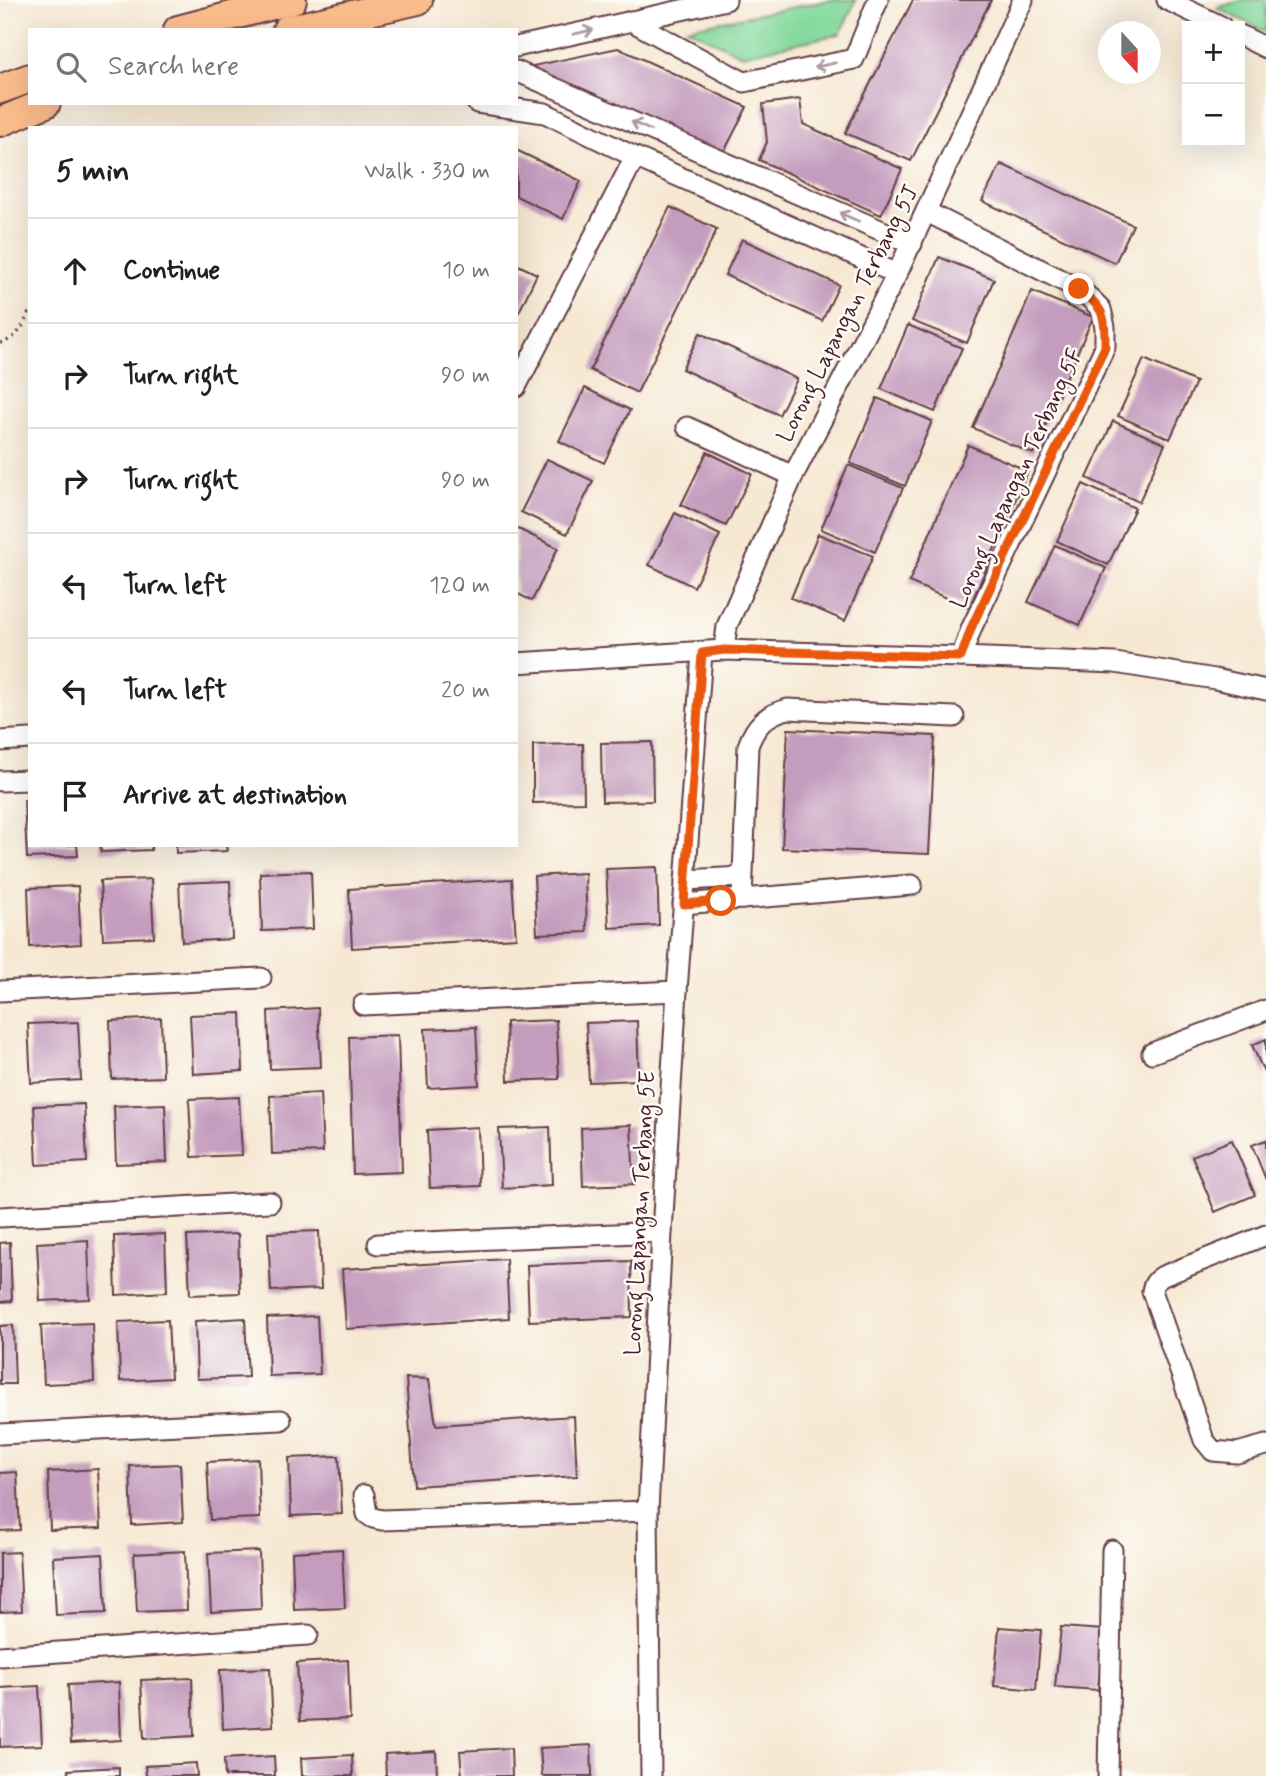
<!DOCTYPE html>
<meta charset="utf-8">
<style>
body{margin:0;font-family:Mynerve,sans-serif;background:#f2f2f2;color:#202124}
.controls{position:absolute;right:21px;top:21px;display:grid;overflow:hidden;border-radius:0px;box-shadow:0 7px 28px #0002}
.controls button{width:63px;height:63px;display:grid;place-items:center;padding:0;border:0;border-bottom:2px solid #e0e0e0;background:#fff;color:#202124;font:35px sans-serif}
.compass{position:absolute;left:1098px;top:21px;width:63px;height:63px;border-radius:50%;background:#fff;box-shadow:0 7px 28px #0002;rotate:159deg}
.stop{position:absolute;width:21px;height:21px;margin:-16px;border:5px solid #ea580c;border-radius:50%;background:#fff}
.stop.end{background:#ea580c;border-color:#fff;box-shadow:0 2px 7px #0008}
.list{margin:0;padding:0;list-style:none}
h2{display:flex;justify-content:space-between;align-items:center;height:91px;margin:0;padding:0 28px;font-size:30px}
h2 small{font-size:23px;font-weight:400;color:#757577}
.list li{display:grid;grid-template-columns:46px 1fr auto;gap:21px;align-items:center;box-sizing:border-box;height:105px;padding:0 28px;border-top:2px solid #e0e0e0}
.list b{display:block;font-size:26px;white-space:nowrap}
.list em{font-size:23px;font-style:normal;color:#757577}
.icon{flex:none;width:38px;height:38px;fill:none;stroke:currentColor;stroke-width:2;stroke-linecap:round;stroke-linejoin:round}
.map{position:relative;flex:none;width:1266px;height:1776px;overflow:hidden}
.search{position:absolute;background:#fff;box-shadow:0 7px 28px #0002;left:28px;top:28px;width:490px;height:77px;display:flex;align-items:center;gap:18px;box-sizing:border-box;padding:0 24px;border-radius:0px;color:#757577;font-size:26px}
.panel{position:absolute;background:#fff;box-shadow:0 7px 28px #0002;left:28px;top:126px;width:490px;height:721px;border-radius:0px}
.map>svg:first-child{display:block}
</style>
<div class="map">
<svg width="1266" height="1776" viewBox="0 0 1266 1776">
<rect width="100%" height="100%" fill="#fdfcf7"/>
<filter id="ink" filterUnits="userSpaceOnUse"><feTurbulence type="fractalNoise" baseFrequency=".0143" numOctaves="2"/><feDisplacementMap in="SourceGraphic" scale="14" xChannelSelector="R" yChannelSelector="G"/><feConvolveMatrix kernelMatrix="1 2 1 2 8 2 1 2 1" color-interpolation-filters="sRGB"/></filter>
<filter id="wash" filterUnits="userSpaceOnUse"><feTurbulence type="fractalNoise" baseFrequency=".00686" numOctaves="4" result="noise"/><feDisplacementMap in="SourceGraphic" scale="28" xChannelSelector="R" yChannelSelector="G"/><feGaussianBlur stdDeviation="1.57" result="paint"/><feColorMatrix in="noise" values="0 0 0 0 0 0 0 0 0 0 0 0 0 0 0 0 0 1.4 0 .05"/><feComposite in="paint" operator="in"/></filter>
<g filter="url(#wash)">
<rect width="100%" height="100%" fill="#f6e8d3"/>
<g fill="#82d89b" stroke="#667c63" stroke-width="2">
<path d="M830 0H856L840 34 742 55 687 28Z"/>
<path d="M1243 0H1266V32L1217 8Z"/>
</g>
<g id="blocks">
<g fill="#c49dbe">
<path d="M913 0H991L911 161 845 133Z"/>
<path d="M618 48 747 107 721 158 528 67Z"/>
<path d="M800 99 803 124 902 169 881 215 759 160 767 142 763 104Z"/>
<path d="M516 150 581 181 563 219 516 196Z"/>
<path d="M1001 164 1133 225 1115 263 982 201Z"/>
<path d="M670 207 717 229 637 393 590 370Z"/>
<path d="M742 239 839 285 822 321 725 275Z"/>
<path d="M939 257 994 279 967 343 912 321Z"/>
<path d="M516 264 537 274 519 312 516 311Z"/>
<path d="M1032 291 1093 317 1033 454 973 428Z"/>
<path d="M908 325 962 348 935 412 881 389Z"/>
<path d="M700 333 797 379 779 415 682 369Z"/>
<path d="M1144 359 1196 382 1170 439 1118 416Z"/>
<path d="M585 388 630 410 604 463 559 441Z"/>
<path d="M877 398 932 421 905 486 850 463Z"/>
<path d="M1113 421 1165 444 1139 502 1087 478Z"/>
<path d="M968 445 1028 471 969 608 909 582Z"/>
<path d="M707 452 752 474 726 526 681 505Z"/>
<path d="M547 459 593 481 567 534 521 512Z"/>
<path d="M848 465 903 488 875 552 821 529Z"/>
<path d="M1083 484 1135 508 1108 565 1057 541Z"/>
<path d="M675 513 720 535 694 587 649 565Z"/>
<path d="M516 528 558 548 532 601 516 593Z"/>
<path d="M818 534 873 556 845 621 791 598Z"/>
<path d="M1055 545 1106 568 1080 625 1028 602Z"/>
<path d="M788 729 935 736 929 854 782 848Z"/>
<path d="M652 742 653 801 602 802 601 743Z"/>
<path d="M583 744 584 802 533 803V745Z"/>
<path d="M30 799V845H77L78 856 27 858 24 800Z"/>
<path d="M100 845H151V850L101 852Z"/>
<path d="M176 845H226L227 851 176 853Z"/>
<path d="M657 867 659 925 609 928 606 869Z"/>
<path d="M311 871 313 929 262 931 260 873Z"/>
<path d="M585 873 587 932 537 934 534 876Z"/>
<path d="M151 879 154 937 103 939 100 881Z"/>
<path d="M512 879 516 938 352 948 349 889Z"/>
<path d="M230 881 232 939 182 942 179 883Z"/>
<path d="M78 886 81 944 30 947 28 888Z"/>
<path d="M318 1008 321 1067 270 1069 268 1011Z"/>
<path d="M241 1013 243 1071 193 1074 190 1015Z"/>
<path d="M161 1018 163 1077 112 1079 110 1021Z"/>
<path d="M556 1020 559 1079 508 1081 506 1022Z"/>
<path d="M637 1021 639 1080 589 1082 586 1023Z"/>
<path d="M78 1022 81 1080 31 1083 28 1024Z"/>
<path d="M476 1027 479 1085 428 1088 425 1029Z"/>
<path d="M398 1035 402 1172 353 1174 349 1037Z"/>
<path d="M1266 1039V1077L1252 1045Z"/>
<path d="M320 1093 323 1152 272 1154 270 1096Z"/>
<path d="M239 1097 242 1155 192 1157 189 1099Z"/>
<path d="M84 1104 87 1162 37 1165 34 1106Z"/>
<path d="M165 1104 167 1162 116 1164 114 1106Z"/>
<path d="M631 1125 634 1184 583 1186 581 1128Z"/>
<path d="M478 1127 480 1186 430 1188 427 1130Z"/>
<path d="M550 1127 552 1185 502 1188 499 1129Z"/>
<path d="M1232 1140 1255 1195 1215 1212 1192 1156Z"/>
<path d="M1266 1140V1180L1252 1145Z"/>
<path d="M319 1231 321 1289 271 1291 268 1233Z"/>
<path d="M165 1234 167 1292 116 1295 114 1236Z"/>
<path d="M238 1234 240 1293 190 1295 187 1236Z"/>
<path d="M88 1240 90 1299 40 1301 37 1243Z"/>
<path d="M10 1242 12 1301 0 1302V1243Z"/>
<path d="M506 1259 509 1318 346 1329 342 1269Z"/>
<path d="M631 1261 632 1317 529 1321 527 1265Z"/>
<path d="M317 1316 320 1374 269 1376 267 1318Z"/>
<path d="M245 1318 248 1377 197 1379 195 1321Z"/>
<path d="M168 1320 171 1378 120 1381 118 1322Z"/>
<path d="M92 1323 94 1382 44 1384 41 1325Z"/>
<path d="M13 1325 15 1384H0V1326Z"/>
<path d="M406 1378 429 1379 436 1425 574 1416 577 1476 414 1486Z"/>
<path d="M339 1456 342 1514 291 1516 289 1458Z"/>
<path d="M258 1459 260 1518 210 1520 207 1462Z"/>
<path d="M180 1464 183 1522 132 1525 130 1466Z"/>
<path d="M98 1469 101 1528 50 1530 48 1472Z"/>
<path d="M17 1472 20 1530 0 1531V1473Z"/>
<path d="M342 1549 345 1608 294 1610 292 1552Z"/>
<path d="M185 1551 187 1610 137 1612 134 1554Z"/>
<path d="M259 1551 261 1609 211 1612 208 1553Z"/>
<path d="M19 1552 22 1611 0 1612V1553Z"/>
<path d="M103 1554 106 1613 56 1615 53 1557Z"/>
<path d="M999 1627 1041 1630 1036 1690 994 1686Z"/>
<path d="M1061 1627 1103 1630 1098 1690 1055 1687Z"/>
<path d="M348 1660 350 1719 300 1721 297 1663Z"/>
<path d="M270 1668 273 1726 223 1729 220 1670Z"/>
<path d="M192 1678 194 1736 144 1739 141 1680Z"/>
<path d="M119 1682 121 1740 71 1743 68 1685Z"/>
<path d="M39 1686 42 1745 0 1747V1688Z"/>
<path d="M591 1745 592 1776H542L540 1748Z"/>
<path d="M511 1748 512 1776H462L460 1751Z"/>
<path d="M436 1751 437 1776H386L385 1754Z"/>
<path d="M352 1755 353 1776H302L301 1758Z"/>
<path d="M274 1756 275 1776H225L224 1759Z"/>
<path d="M196 1763 197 1776H146L145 1766Z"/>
<path d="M119 1767V1776H69L68 1770Z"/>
</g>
</g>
</g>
<g filter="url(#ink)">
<use href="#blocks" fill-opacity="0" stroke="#643d44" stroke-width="2"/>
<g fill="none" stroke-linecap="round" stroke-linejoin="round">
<defs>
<g id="minor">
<path d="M1167 0 1221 26"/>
<path d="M631 21 744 82 854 59 878 0"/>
<path d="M1240 35 1266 48"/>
<path d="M516 47 726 0"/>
<path d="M516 71 912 244"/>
<path d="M477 103 545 113 635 157 897 274"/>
<path d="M927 212 1079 289 1091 299 1101 309 1105 327V347L972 627 961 657"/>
<path d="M516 387 635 157"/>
<path d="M687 427 793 476"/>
<path d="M724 650 727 626 793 476 897 274 1023 0"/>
<path d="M516 663 724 650 961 657 1115 663 1215 679 1266 690"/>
<path d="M0 741 30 739"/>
<path d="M0 781 30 780"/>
<path d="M685 880 742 877"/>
<path d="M912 885 742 899 748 746C755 726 766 714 788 709L954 717"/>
<path d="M683 904 742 899"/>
<path d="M0 991 261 978"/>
<path d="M363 1005 677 991"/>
<path d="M1152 1053 1266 1010"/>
<path d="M0 1217 270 1202"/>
<path d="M1266 1235 1163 1276C1156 1280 1153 1284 1152 1291L1204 1440 1213 1451 1237 1453 1266 1445"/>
<path d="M378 1244 662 1232"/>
<path d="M0 1434 281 1420"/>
<path d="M364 1495 367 1514 373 1518 382 1520 648 1511"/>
<path d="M0 1656 308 1635"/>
<path d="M651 1776 648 1511 662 1232 677 991 702 653"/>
<path d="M1108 1776 1112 1550"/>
</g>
<g id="highway">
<path d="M178 30 292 0"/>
<path d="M287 30 418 0"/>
<path d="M0 89 30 78"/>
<path d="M0 122 46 103"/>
</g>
</defs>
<use href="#minor" stroke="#643d44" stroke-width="23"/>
<use href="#highway" stroke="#643d44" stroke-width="32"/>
<path stroke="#643d44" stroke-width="3.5" stroke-dasharray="2 5" stroke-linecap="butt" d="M0 343C18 339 23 326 30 310"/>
<use href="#minor" stroke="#fff" stroke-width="19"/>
<use href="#highway" stroke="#fabc8b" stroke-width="28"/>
</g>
<defs><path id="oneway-shaft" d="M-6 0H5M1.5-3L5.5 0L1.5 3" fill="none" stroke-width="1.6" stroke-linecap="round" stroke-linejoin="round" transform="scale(1.75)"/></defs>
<g stroke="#ae9aa0">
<use href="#oneway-shaft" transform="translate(583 32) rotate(-13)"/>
<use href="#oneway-shaft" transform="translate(825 65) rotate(168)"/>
<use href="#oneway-shaft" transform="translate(641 126) rotate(-156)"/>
<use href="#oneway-shaft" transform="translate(849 217) rotate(-156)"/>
</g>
</g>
<g fill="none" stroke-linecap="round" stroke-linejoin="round" filter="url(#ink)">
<path stroke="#ea580c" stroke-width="9" d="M721 901 684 904 702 653 724 650 961 657 972 626 1105 347C1105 315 1105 309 1079 289"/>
</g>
<g text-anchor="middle" stroke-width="5" stroke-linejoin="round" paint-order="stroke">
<g font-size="23" fill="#4a1f2b" stroke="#fdfcf7">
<text transform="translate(847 313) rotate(-63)" y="8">Lorong Lapangan Terbang 5J</text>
<text transform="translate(1016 478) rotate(-65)" y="8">Lorong Lapangan Terbang 5F</text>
<text transform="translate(639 1213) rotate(-87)" y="8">Lorong Lapangan Terbang 5E</text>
</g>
</g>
</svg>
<div class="controls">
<button>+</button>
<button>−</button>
</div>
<svg class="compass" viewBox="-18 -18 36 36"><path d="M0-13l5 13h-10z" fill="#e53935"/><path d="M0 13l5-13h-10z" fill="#757577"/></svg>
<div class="stop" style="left:721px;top:901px"></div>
<div class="stop end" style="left:1079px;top:289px"></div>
<div class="search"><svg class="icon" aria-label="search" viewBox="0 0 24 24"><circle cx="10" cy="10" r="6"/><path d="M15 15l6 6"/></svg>Search here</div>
<section class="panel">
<h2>5 min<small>Walk · 330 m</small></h2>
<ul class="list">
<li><svg class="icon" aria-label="ahead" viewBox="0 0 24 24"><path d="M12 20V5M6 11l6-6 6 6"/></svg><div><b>Continue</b></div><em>10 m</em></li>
<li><svg class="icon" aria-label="right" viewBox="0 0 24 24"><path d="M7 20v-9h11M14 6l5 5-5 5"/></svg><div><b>Turn right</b></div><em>90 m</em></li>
<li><svg class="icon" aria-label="right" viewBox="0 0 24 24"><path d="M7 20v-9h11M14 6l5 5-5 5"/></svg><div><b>Turn right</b></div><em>90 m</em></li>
<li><svg class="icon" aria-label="left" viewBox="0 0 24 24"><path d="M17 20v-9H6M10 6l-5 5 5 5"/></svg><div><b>Turn left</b></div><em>120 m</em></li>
<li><svg class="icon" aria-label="left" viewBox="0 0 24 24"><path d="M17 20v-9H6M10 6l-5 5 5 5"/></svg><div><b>Turn left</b></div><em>20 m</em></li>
<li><svg class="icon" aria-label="arrive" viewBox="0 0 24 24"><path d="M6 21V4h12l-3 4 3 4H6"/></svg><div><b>Arrive at destination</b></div></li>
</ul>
</section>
</div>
